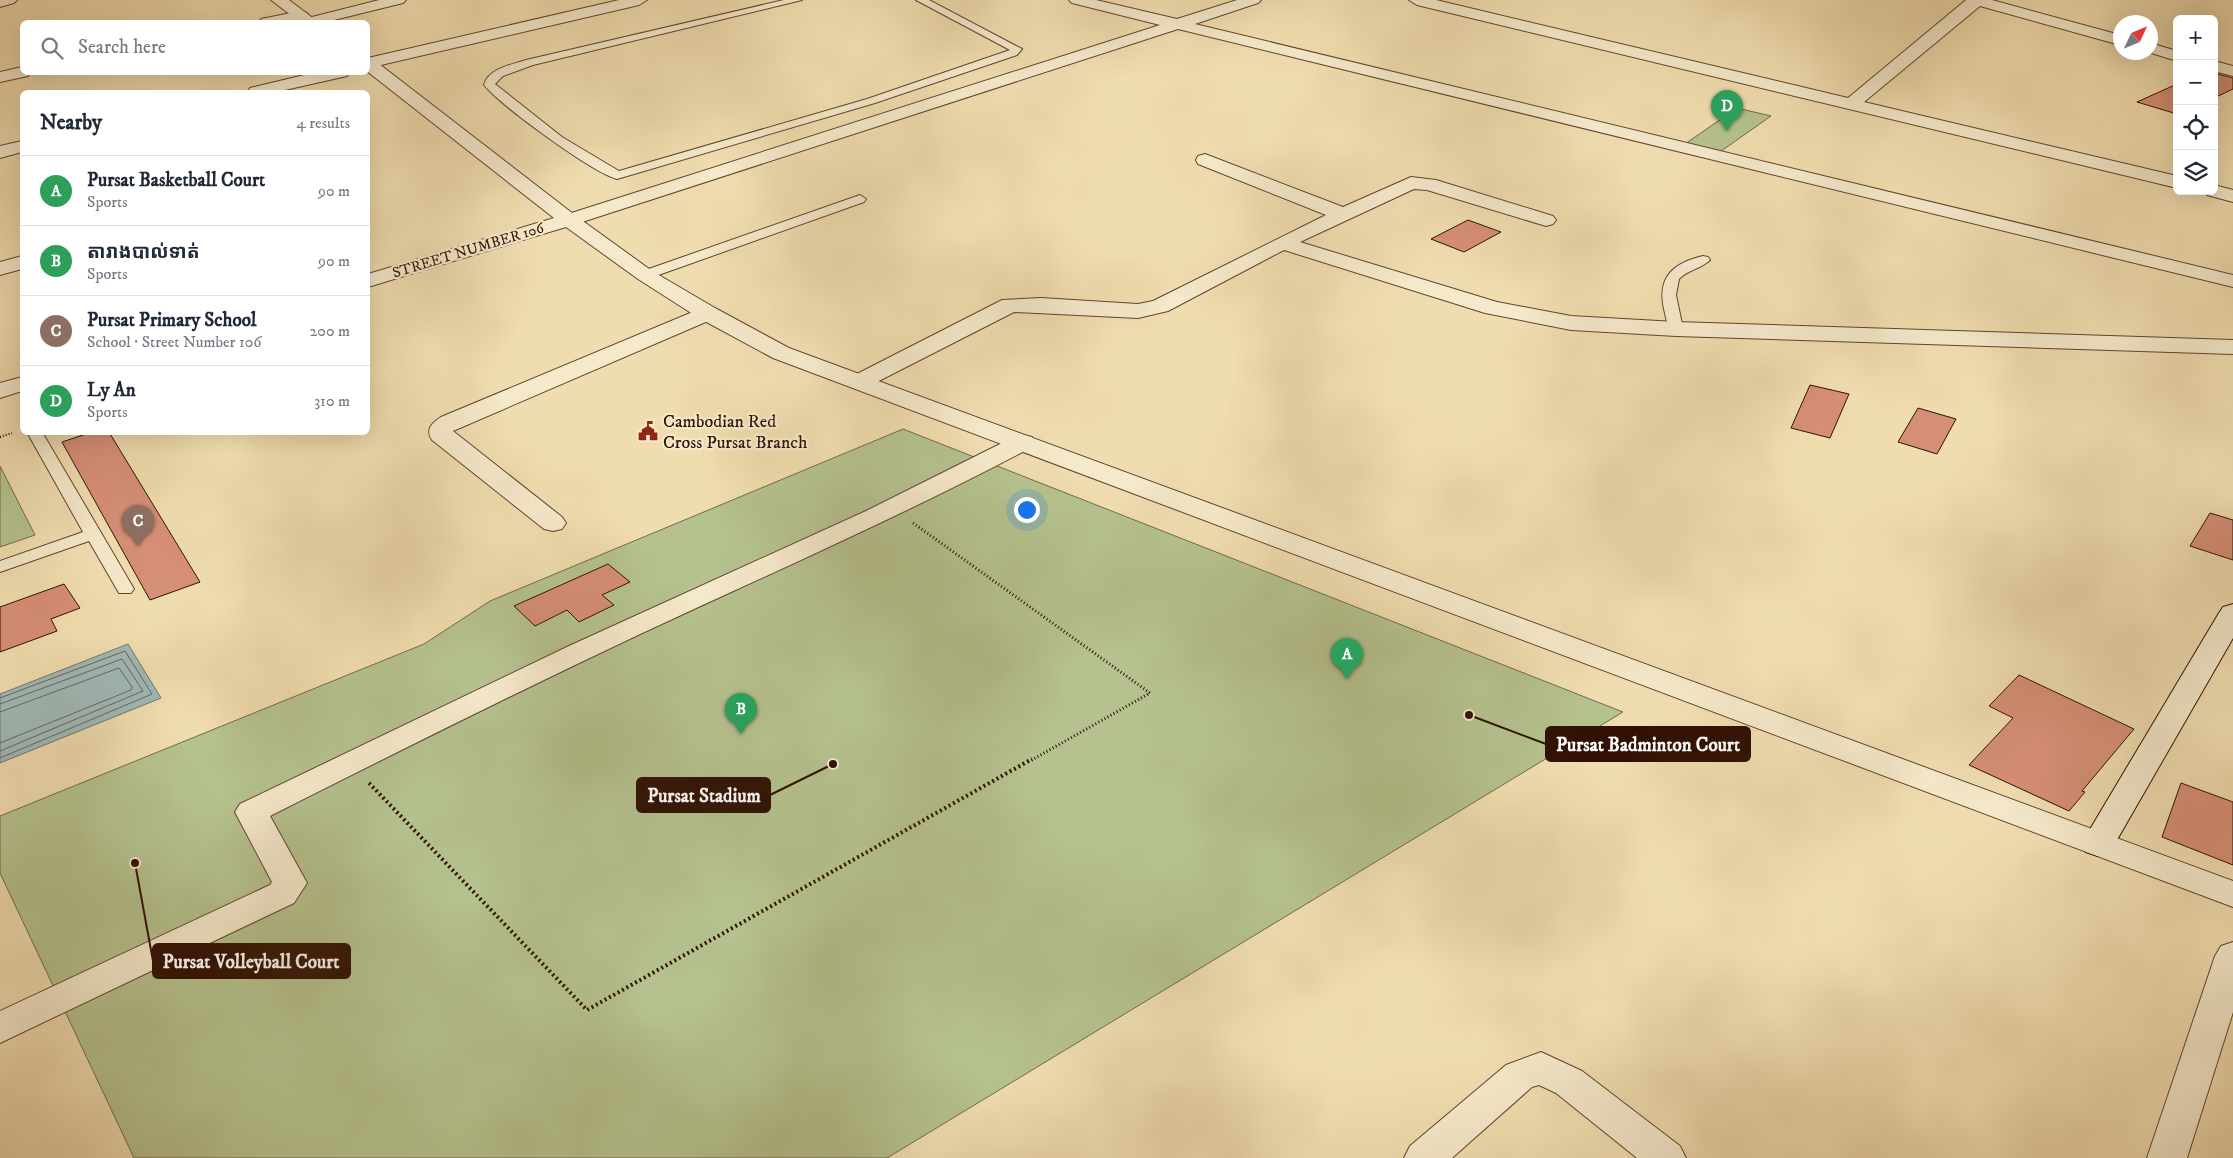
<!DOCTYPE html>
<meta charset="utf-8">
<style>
body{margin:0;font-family:"IM FELL DW Pica","Noto Sans Khmer",serif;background:#f2f2f3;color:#1f2937}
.controls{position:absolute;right:15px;top:15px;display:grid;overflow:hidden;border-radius:8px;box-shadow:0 5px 20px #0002}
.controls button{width:45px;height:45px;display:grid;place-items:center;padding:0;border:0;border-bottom:1px solid #e0e1e3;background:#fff;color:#1f2937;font:25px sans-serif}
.compass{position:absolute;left:2113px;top:15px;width:45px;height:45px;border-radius:50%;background:#fff;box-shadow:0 5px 20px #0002;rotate:46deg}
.you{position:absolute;left:1026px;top:509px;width:18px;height:18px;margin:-12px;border:4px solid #fff;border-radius:50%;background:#1a73e8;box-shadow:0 0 0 8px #1a73e833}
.badge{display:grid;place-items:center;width:32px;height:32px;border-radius:50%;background:#1a73e8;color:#fff;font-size:16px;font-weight:700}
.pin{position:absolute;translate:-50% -41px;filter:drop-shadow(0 1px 2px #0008)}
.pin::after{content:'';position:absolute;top:26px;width:18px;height:15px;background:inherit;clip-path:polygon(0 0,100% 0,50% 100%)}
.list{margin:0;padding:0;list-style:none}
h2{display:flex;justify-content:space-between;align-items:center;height:65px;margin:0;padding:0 20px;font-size:21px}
h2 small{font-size:16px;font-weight:400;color:#747a83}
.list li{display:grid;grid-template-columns:32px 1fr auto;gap:15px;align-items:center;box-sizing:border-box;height:70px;padding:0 20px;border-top:1px solid #e0e1e3}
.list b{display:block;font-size:19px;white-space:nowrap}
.list p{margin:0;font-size:16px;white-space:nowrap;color:#747a83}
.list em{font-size:16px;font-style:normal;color:#747a83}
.icon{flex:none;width:28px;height:28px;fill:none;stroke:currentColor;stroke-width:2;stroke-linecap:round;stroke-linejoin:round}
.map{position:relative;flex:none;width:2233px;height:1158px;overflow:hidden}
.search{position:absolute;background:#fff;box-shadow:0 5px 20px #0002;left:20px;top:20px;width:350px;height:55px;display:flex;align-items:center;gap:12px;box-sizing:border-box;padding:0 18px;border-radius:8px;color:#747a83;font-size:19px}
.panel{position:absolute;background:#fff;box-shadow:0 5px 20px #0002;left:20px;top:90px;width:350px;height:345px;border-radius:8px}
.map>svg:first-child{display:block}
</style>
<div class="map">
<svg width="2233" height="1158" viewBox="0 0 2233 1158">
<rect width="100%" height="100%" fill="#f0ddaf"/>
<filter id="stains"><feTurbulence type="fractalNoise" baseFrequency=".004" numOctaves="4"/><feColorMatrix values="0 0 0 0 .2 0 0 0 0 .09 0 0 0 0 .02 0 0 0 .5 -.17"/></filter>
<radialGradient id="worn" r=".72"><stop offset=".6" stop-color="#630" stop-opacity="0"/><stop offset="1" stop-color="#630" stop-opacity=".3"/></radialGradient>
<g fill="#b5c28f" stroke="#726a49">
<path d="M1737 108 1771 116 1717 154 1682 146Z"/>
<path d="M903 429 1623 712 887 1158H134L0 873V816L424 644 490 601Z"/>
<path d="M0 466 35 535 0 547Z"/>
</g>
<path fill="#a0b9b7" stroke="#73766f" d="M128 644 161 698 0 763V694Z"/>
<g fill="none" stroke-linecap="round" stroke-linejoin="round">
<g stroke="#68655d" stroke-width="1">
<path d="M0 698 125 651 152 694 0 758"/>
<path d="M0 704 122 659 143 691 0 751"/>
<path d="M0 712 119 668 132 687 131 690 0 743"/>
</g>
</g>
<g fill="#d68f77" stroke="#301103">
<path d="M2214 73 2233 78V89L2214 98Z"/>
<path d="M2177 84V114L2137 102Z"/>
<path d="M1468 220 1501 232 1464 252 1431 239Z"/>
<path d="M1810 385 1849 394 1830 438 1791 428Z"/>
<path d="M1918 408 1956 419 1937 454 1898 442Z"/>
<path d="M92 432H109L200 582 150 600 62 442Z"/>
<path d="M2210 513 2233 520V560L2190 546Z"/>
<path d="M608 564 630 582 602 595 614 605 579 622 567 610 535 626 514 606Z"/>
<path d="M64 584 80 608 51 619 57 631 0 652V607Z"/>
<path d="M2019 675 2134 729 2082 791 2085 792 2069 811 1969 765 2013 718 1989 706Z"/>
<path d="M2181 783 2233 802V865L2162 837Z"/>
</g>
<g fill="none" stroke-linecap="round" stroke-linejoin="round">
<defs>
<g id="service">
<path d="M784 0H802L533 65 503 76 495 84 562 137 619 171 867 99 1010 50 916 0H929L1022 49 1017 55 875 103 617 179C593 173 500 105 484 85 487 69 513 64 526 60Z"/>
<path d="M860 195 866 199 864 202 650 278H640L638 275 640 272Z"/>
<path d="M1703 256 1708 257 1710 260C1701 269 1687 270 1679 279L1676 295 1683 329 1676 333 1671 332C1667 325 1666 317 1664 309 1657 277 1673 263 1703 256Z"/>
<path d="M27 432H42L134 589 131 593H119L89 541 0 572V561L83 532Z"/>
</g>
<g id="minor">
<path d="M0 0H17L14 3 0 7Z"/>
<path d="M379 0H406L403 3 326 22H301L302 20 259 22 261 19 301 11 307 13 308 18Z"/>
<path d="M619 0H647L639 5 368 68V58Z"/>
<path d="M1069 0H1096L1177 19 1237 0H1261L1258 3 1195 24 2233 275V287L1178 29 576 224 569 226 562 224 559 220 562 216 1160 25 1072 3Z"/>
<path d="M1409 0H1436L1848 98 1966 0H1992L2120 35V45L1980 6 1864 102 2177 176V188L1417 5Z"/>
<path d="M2150 43 2177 51V61L2148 52H2150Z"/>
<path d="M2214 61 2233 66V76L2214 71Z"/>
<path d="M22 67V72H30L28 76 0 82V72Z"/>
<path d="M317 72H349L347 76 276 92H247L250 88Z"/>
<path d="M22 141V152L0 158V146Z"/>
<path d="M1205 154 1343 207 1411 177 1436 180 1553 216 1556 220 1553 224 1546 226 1427 190 1414 189 1300 242 1497 302 1571 316 1676 322 2233 340V354L1676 336 1571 330 1485 313 1284 250 1168 311 1138 318 1014 312 867 387 859 389 851 387 847 382 851 377 1002 300 1041 298 1138 304 1153 301 1326 215 1198 164 1196 160 1198 156Z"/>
<path d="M2214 185 2233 190V202L2207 195 2204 191H2214Z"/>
<path d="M22 256V269L0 275V262Z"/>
<path d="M707 306 715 308 718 313 715 318 453 431 562 517 566 523 562 529 553 531 544 529 432 440C425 429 432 423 441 417Z"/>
<path d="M1023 435 1032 437 1035 442 1032 447C902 516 769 574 636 636 513 694 391 755 270 816L307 883 294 903 0 1043V1011L270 885 272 882 235 812 240 804 569 646 866 511 1014 437Z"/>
<path d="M2233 942V1012L2187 1158H2147L2215 956 2221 946Z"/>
<path d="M1541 1052 1582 1071 1680 1146 1686 1158H1637L1556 1093 1539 1085 1532 1087 1452 1158H1404L1410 1146 1506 1065Z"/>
</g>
<g id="tertiary">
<path d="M271 0H289L318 22H300Z"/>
<path d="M368 59 374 60 576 216 652 271 715 308 789 348 2233 881V907L773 358 699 318 638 279 566 227 368 287V274L554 218 368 72Z"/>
<path d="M22 377V391L0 398V383Z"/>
</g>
<path id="secondary" d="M2233 604V638L2110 852 2098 856 2086 852 2081 844 2086 836 2219 613 2223 607Z"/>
</defs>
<use href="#service" stroke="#60442e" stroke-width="2"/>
<use href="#minor" stroke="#60442e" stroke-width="2"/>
<use href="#tertiary" stroke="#60442e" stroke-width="2"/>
<use href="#secondary" stroke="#301103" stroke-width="2"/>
<path stroke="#301103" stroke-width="2.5" stroke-dasharray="1 2" stroke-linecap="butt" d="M0 437 12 433"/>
<path stroke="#301103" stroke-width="3" stroke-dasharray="1 2.5" stroke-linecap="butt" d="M913 523 1150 693 1030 761"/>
<path stroke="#301103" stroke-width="4" stroke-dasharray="2 3" stroke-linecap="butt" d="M369 783 587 1010 1032 759"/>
<use href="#service" fill="#f5e9cb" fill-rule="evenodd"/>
<use href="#minor" fill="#f5e9cb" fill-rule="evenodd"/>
<use href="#tertiary" fill="#f5e9cb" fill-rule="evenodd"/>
<use href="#secondary" fill="#f5e9cb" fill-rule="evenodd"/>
</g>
<defs>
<symbol id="civic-bare" viewBox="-9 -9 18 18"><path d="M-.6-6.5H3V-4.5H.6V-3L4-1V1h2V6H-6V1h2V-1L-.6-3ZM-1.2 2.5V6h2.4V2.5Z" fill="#8f2418" stroke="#f5e9cb" stroke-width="2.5" paint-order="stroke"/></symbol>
</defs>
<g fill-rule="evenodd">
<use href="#civic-bare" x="634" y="417" width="28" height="28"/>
</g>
<g text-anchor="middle" stroke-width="4.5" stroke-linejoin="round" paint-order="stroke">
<g font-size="15" fill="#301103" stroke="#f5e9cb">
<text transform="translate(468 250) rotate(-17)" y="5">STREET NUMBER 106</text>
</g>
<g font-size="18" fill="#301103" stroke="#f5e9cb" text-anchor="start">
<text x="663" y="427">Cambodian Red<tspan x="663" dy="21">Cross Pursat Branch</tspan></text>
</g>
</g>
<path fill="none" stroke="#301103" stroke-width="2" d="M1469 715L1546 744M833 764L770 795M135 863L153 961"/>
<g fill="#301103" stroke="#f5e9cb" stroke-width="2">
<circle cx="1469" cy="715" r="5"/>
<circle cx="833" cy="764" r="5"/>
<circle cx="135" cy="863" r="5"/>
</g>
<g fill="#301103" stroke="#301103" stroke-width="2">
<rect x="1546" y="727" width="204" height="34" rx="5"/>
<rect x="637" y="778" width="133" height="34" rx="5"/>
<rect x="153" y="944" width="197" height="34" rx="5"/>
</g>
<g font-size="19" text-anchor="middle" font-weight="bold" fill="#fff">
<text x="1648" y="751">Pursat Badminton Court</text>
<text x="704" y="802">Pursat Stadium</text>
<text x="251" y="968">Pursat Volleyball Court</text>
</g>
<rect width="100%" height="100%" filter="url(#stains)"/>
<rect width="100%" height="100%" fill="url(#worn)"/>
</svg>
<div class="controls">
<button>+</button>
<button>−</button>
<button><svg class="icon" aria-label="locate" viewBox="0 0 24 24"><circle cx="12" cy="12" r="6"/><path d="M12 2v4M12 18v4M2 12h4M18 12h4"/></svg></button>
<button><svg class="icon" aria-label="layers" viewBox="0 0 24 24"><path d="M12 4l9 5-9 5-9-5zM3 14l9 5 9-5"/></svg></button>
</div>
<svg class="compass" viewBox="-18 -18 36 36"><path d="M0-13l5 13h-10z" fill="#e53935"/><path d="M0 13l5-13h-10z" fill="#747a83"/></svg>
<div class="you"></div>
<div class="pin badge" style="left:1347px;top:679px;background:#2e9e5b">A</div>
<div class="pin badge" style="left:741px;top:734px;background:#2e9e5b">B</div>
<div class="pin badge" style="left:138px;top:546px;background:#8d6e63">C</div>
<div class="pin badge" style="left:1727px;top:131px;background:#2e9e5b">D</div>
<div class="search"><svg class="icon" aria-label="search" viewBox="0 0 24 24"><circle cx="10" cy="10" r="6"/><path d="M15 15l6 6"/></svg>Search here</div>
<section class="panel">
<h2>Nearby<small>4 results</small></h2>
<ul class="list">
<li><span class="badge" style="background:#2e9e5b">A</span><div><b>Pursat Basketball Court</b><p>Sports</p></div><em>90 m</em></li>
<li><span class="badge" style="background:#2e9e5b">B</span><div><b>តារាងបាល់ទាត់</b><p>Sports</p></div><em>90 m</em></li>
<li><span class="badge" style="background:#8d6e63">C</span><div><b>Pursat Primary School</b><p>School · Street Number 106</p></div><em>200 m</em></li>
<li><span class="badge" style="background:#2e9e5b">D</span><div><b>Ly An</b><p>Sports</p></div><em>310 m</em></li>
</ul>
</section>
</div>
